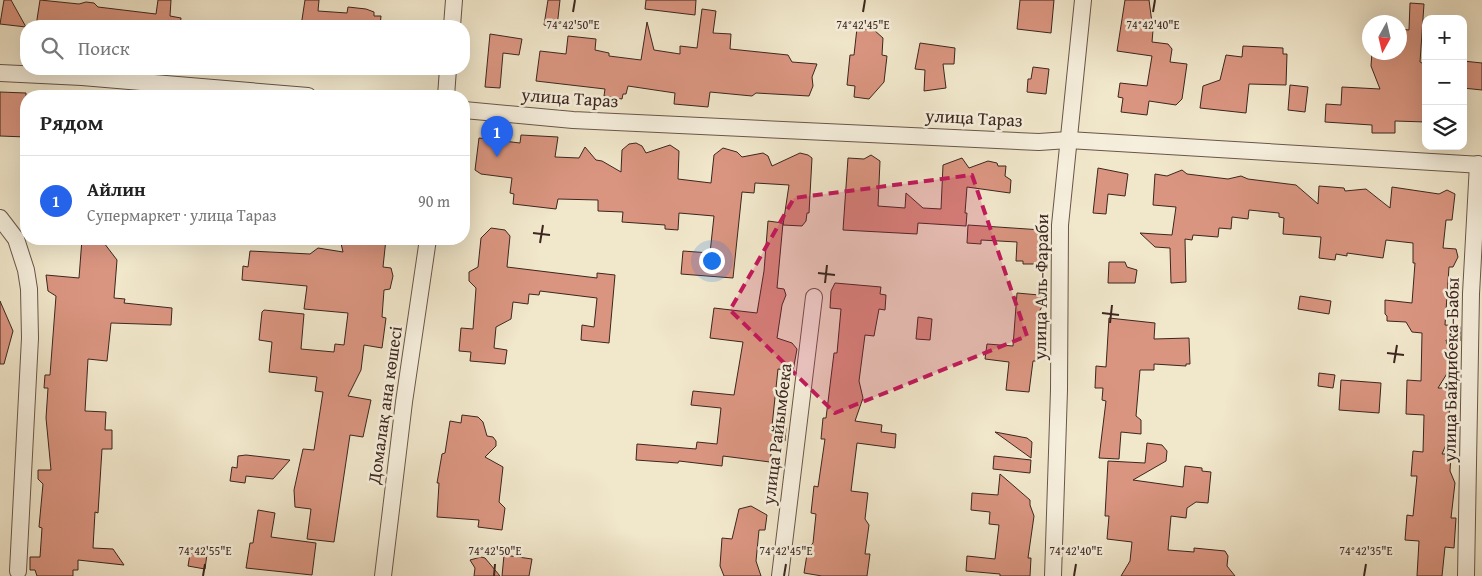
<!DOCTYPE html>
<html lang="ru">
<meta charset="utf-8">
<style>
body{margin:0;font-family:"Gentium Book Plus",serif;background:#f6f6f6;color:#222}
.controls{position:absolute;right:15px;top:15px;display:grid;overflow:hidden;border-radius:10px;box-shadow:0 5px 20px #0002}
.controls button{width:45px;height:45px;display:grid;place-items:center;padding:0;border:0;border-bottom:1px solid #e0e0e0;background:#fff;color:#222;font:25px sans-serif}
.compass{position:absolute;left:1362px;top:15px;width:45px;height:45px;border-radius:50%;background:#fff;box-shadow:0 5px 20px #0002;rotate:188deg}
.you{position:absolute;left:711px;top:260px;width:18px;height:18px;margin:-12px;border:4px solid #fff;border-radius:50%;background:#1a73e8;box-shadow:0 0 0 8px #1a73e833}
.badge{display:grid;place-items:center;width:32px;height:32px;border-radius:50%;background:#2563eb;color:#fff;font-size:16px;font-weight:700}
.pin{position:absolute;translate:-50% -41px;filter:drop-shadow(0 1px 2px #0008)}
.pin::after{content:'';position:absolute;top:26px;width:18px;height:15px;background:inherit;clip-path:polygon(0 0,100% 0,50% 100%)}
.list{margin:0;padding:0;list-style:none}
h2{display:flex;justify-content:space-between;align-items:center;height:65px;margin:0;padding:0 20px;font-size:21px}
h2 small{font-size:16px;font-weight:400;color:#767676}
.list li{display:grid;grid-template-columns:32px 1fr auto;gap:15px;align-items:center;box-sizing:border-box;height:90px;padding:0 20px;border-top:1px solid #e0e0e0}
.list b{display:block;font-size:19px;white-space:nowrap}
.list p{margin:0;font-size:16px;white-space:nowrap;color:#767676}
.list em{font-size:16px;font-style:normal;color:#767676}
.icon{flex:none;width:28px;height:28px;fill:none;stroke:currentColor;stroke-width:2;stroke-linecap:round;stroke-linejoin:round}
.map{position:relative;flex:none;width:1482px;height:576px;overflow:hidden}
.search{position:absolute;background:#fff;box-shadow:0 5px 20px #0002;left:20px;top:20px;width:450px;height:55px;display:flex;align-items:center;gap:12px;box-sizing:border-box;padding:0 18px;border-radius:20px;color:#767676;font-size:19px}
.panel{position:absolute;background:#fff;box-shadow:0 5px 20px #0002;left:20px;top:90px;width:450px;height:155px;border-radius:20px}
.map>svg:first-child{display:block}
</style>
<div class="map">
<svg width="1482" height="576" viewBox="0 0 1482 576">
<rect width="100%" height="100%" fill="#f1e7cb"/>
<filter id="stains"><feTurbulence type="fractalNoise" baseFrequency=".004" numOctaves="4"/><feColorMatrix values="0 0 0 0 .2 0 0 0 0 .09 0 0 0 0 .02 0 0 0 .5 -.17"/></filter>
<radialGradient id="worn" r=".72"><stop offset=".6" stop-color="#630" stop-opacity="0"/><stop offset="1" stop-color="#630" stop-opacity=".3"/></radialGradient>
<g fill="#da9580" stroke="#3c261e">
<path d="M4 0H11L26 27 0 24Z"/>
<path d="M40 0 79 4 86 2 94 3 98 7 156 14 158 0H171L170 16 181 18 180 26H36Z"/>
<path d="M305 0H319L318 11 347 13 348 7 366 9 374 12V16H381L380 26H301Z"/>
<path d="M548 0H560L557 27 544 25Z"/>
<path d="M646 0H696L695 15 645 9Z"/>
<path d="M1020 0H1054L1051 33 1017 29Z"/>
<path d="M1125 0H1149L1153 30 1152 42 1168 44 1172 49 1170 62 1187 64 1182 99 1176 105 1149 101 1147 115 1121 112 1123 98 1118 97 1120 83 1147 86 1152 56 1117 51Z"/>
<path d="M1410 3 1424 4 1420 62 1426 65V122L1395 121V133H1372V125L1325 122 1326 104 1341 105 1342 87 1380 89 1371 66 1372 52H1400V29L1409 30Z"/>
<path d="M702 9 716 11 713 33 731 34 730 49 788 55 792 62 817 64 812 77 813 86 809 96 756 93 752 96 710 92 708 107 674 104 675 93 628 86 626 94H623L622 99 604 96 605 89 536 81 540 51 566 54 568 36 596 39 595 50 609 53V56L641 60 647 22 654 50 680 54V46L697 48Z"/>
<path d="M857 28 874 30 883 38 882 55 887 56 884 82 869 99 854 97 855 86 847 85 850 55H854Z"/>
<path d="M490 34 522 39 519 55 503 53 500 88 485 87Z"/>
<path d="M920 43 955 48 954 64H943L946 88 924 91 925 70 915 69Z"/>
<path d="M1243 46 1283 48V54H1287L1286 85 1249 84 1246 113 1200 108 1203 86 1220 80 1226 55 1242 57Z"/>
<path d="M1463 61 1482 63V90L1463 88Z"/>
<path d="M1033 67 1049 69 1046 94 1027 92 1028 79H1031Z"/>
<path d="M1290 85 1308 87 1305 112 1288 110Z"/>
<path d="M0 92 26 93V137L0 136Z"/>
<path d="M521 135 558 137 555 157 579 158 585 147 596 160 602 161 621 172 622 150 629 144 636 143 642 146 646 153 670 145 679 151 678 179 711 183 714 155 723 148 737 152 742 157 763 153 768 156 772 166 800 153 808 155 812 158 809 213H807L806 221 802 226 783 225 789 185 755 183 754 193 742 192 733 278 681 274 683 251 710 253 714 216 679 213 678 230 665 229V225L622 222 623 212 598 211V200L558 199 556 209 513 204 514 194 510 193 512 178 481 174 475 170 479 138 520 143Z"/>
<path d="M871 155 880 161 878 206 905 208 906 193 923 208 941 209 943 165 962 158 969 168 988 161 997 163 998 166H1006L1005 176 1011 180 1010 193 967 187 965 213H967L966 226 918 223 917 234 843 230 848 158 864 159Z"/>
<path d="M1098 168 1128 174 1125 196 1108 194 1106 214 1093 213Z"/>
<path d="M1182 170 1187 174 1228 179 1241 176 1248 179 1296 185 1318 204 1319 186 1344 188 1345 191 1366 189 1390 208 1392 187 1439 194 1447 190 1455 194 1452 220H1446L1443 248 1456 249 1458 257 1453 267H1449L1445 325 1460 326V341L1446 340 1453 364 1438 388H1450L1449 422 1451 433 1442 454H1451L1450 471 1455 483 1451 518H1456L1454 548 1445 547 1442 576H1417L1419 541 1405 540 1407 515 1413 516 1417 476H1411L1413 451 1423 452 1424 415 1406 414 1407 380 1421 381 1422 333 1412 332 1406 322 1387 321V316L1385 314V300L1412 303 1415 263H1413V243L1386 240 1383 258 1347 253V256L1336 254 1335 260 1319 258 1321 237 1283 234 1284 218 1279 217V213L1249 210 1248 219 1232 217 1231 229 1219 228 1218 237 1193 235 1192 240 1185 239 1186 282 1171 283 1170 248 1155 247 1140 233 1172 235 1176 207 1153 205 1155 174 1167 176Z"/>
<path d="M768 221 783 223 777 288 784 289 786 295 782 305 777 338 792 343 797 349 793 371 778 369 772 426 786 428 785 441 773 440 770 462 723 456 722 466 679 461 678 463 636 460 637 444 696 449 697 442 717 444 721 408 691 405 693 391 734 395 743 342 710 338 714 308 757 313 764 271Z"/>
<path d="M968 225 1042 230 1046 234 1045 261 1040 260 1039 264H1023V261H1016L1017 242 981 240V244L967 243Z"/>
<path d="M491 228 505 230 510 236 507 267 597 278V273L615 275 609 343 581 340 582 325 594 327 597 298 540 291 539 295 529 294 528 304 513 302 511 319 496 327 494 348 507 350 505 364 470 361 471 352 459 351 461 328 473 329 476 288 469 281V272L478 267 481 238Z"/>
<path d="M82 239H101L117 260 114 298 125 299 124 303 172 308 171 325 111 323 107 361 88 359 85 411 106 412 105 430H112V449H102L98 513 95 512 93 548 113 549 124 565 78 560V570H73V576H37L35 570H30V557H40L42 528 39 527 43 484 38 479V470H51L46 418 48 388H44L45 375H50L56 296 48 291 46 275 79 278Z"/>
<path d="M340 239H386L383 267 391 268 393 276 390 289 384 290 382 317 386 318 382 348 364 345 361 370 348 396 371 400 363 437 350 435 334 542 307 539 311 509 295 507 294 490 303 449 314 450 323 392 315 391 317 377 269 372 272 342 259 340 262 312 264 310 304 314 301 349 334 352 335 344 344 345 348 313 304 309 307 286 242 280 243 266 248 267 250 251 310 254 318 248 343 252Z"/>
<path d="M1109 262H1125L1127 267 1137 270 1135 283H1108Z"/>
<path d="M835 283 881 287 880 294 886 295 885 310 879 309 874 336 865 335 859 381 863 398 855 421 882 425 881 432 896 434 895 448 857 443 851 491 868 493 865 519 869 525 865 554H870L867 576H822L804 573 808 548 813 543 816 514 811 513 814 486 818 487 825 439H821L823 418H826L834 353H837L841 309 830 308 831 291Z"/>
<path d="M1017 293 1039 295 1044 303 1039 312 1036 361H1033L1029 392 1006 390 1009 362 985 359 987 344 1013 346Z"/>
<path d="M1300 296 1331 301 1329 314 1298 309Z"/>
<path d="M0 301 13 331 4 364H0Z"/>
<path d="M918 317 932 319 930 340 916 339Z"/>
<path d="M1109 318 1155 323 1154 339 1189 338 1190 364H1186V366L1154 364V370H1140L1136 416 1141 420V434L1121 432 1119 459 1099 458 1106 401 1102 400 1103 388H1095L1096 366 1106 367Z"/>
<path d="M1319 373 1335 375 1333 388 1318 386Z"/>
<path d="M1341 380 1381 383 1379 413 1339 410Z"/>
<path d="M462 415 478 417 483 422 487 436 493 437 496 441V446L485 457 503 467 499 502 505 508 502 530 478 527 479 520 437 517 439 483H437L442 454 445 453 450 421 461 423Z"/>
<path d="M995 432 1027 438 1032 442 1031 458Z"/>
<path d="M1147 443 1162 445 1167 451 1166 461 1133 480 1183 487 1185 466 1202 468V471L1211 472 1208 503 1196 502 1187 508 1186 518 1171 516 1168 550 1194 552V548L1225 551 1228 556 1227 566 1235 576H1121L1130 561 1132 542 1107 539 1109 516H1105L1108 461 1145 463Z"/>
<path d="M246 455 290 460 273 479 246 476 245 483 230 481 232 467 237 468 238 456Z"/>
<path d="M994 456 1031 460 1030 473 993 469Z"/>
<path d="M1000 474 1030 500V505L1034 516 1028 558H1031L1030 576H1000V574L966 571 967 556 995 559 999 525 989 524 990 512 971 510 972 493 998 495Z"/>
<path d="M751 506 767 515 765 530H759L756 561 761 576H724L720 566 722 538 732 539 739 509Z"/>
<path d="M258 510 275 513 271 537 316 543 312 575 246 568 250 543H253Z"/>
<path d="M198 552 207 554 205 569 188 566 190 554Z"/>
<path d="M504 555 532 559 529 576H502Z"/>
<path d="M481 557 485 558 500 576H474L475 568 470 560Z"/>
</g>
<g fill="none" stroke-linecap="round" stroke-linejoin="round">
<defs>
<g id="minor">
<path d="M452 26 454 0"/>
<path d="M0 73 82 77 308 96"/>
<path d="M446 96 448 69"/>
<path d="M464 110 573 120 1039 142 1068 140 1482 165"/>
<path d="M0 218 16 239 26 270 29 289 30 338 18 571"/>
<path d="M383 576 404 402 428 239"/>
<path d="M780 576 814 297"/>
<path d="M1053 576 1059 390 1060 225 1083 0"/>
<path d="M1466 576 1471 294 1478 164"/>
</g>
</defs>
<use href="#minor" stroke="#695649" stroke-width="18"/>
<use href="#minor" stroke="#f6efdd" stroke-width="16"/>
</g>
<path fill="#c2185b" fill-opacity="0.2" stroke="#c2185b" stroke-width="4" stroke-dasharray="10 6" stroke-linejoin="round" d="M972 175 1027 336 835 413 730 310 794 198Z"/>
<path fill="none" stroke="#3c261e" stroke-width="2" d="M573 12 575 0M863 12 865 0M1153 12 1155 0M533 233 550 235M540 243 543 225M818 273 835 275M825 283 827 265M1102 313 1119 315M1110 323 1112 305M1387 353 1404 355M1394 363 1397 345M203 576 205 564M494 576 495 564M784 576 786 564M1074 576 1076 564M1364 576 1366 564"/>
<g text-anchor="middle" stroke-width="5" stroke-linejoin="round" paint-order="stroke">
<g font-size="18" fill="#3c261e" stroke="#f6efdd">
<text transform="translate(570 98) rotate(4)" y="6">улица Тараз</text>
<text transform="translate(974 118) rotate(3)" y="6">улица Тараз</text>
<text transform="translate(1041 287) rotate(-89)" y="6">улица Аль-Фараби</text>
<text transform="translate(1451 370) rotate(-89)" y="6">улица Байдибека-Бабы</text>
<text transform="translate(385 405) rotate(-82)" y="6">Домалақ ана көшесі</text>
<text transform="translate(777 434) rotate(-83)" y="6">улица Райымбека</text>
</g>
</g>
<g font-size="12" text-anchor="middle" fill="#3c261e" stroke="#f6efdd" stroke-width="5" stroke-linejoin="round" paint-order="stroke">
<text x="573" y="29">74°42'50"E</text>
<text x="863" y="29">74°42'45"E</text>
<text x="1153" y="29">74°42'40"E</text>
<text x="205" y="555">74°42'55"E</text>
<text x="495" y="555">74°42'50"E</text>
<text x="786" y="555">74°42'45"E</text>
<text x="1076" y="555">74°42'40"E</text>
<text x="1366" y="555">74°42'35"E</text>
</g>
<rect width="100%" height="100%" filter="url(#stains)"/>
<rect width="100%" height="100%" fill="url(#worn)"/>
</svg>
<div class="controls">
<button>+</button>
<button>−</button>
<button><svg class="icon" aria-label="layers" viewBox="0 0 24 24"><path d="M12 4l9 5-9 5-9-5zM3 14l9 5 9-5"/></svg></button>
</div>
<svg class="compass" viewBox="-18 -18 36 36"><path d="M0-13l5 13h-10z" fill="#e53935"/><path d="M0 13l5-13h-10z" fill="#767676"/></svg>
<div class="you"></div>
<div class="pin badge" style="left:497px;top:157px">1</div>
<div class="search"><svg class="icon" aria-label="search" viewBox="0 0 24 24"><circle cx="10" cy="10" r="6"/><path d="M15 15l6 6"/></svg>Поиск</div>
<section class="panel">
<h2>Рядом<small></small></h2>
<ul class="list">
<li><span class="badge">1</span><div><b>Айлин</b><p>Супермаркет · улица Тараз</p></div><em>90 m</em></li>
</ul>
</section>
</div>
